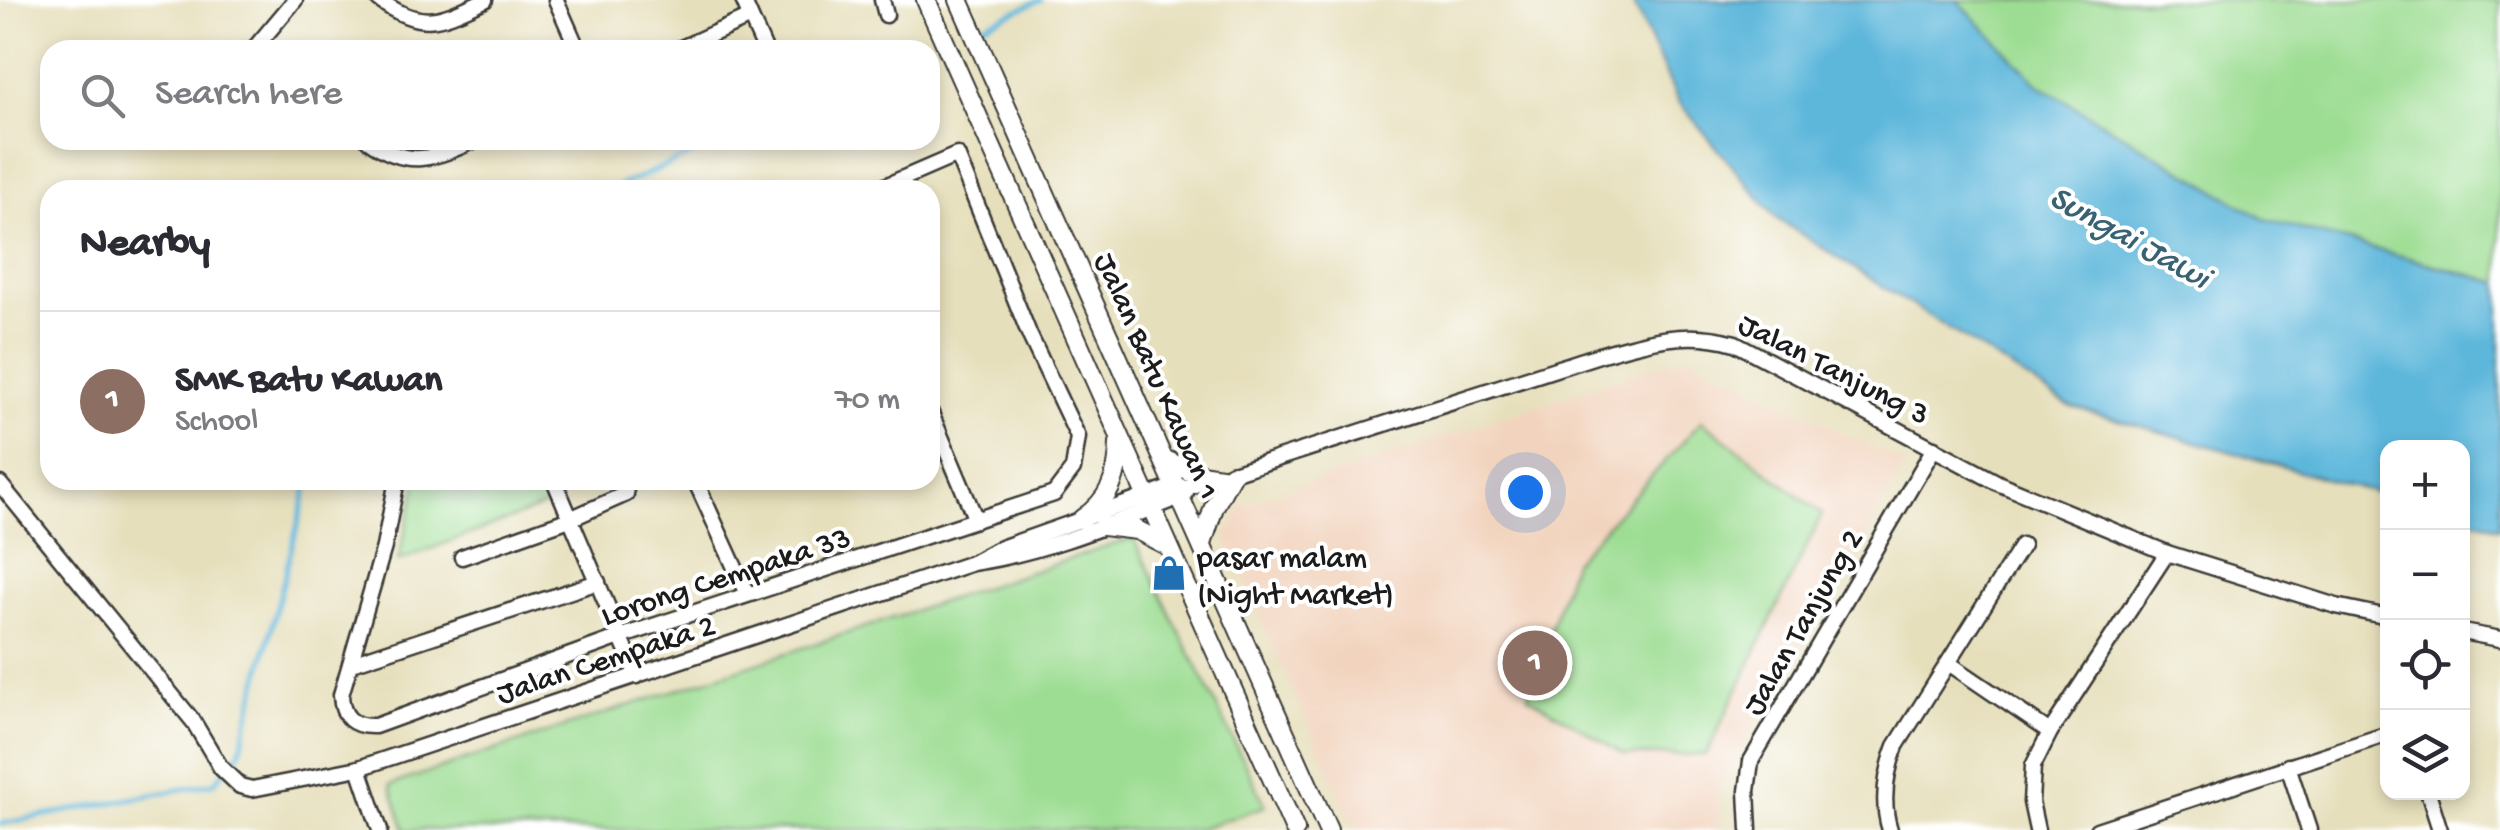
<!DOCTYPE html>
<meta charset="utf-8">
<style>
body{margin:0;font-family:"Gochi Hand",sans-serif;background:#f7f7f7;color:#2b2b33}
.controls{position:absolute;right:30px;bottom:30px;display:grid;overflow:hidden;border-radius:20px;box-shadow:0 5px 15px #0003}
.controls button{width:90px;height:90px;display:grid;place-items:center;padding:0;border:0;border-bottom:2px solid #e1e1e2;background:#fff;color:#2b2b33;font:50px sans-serif}
.you{position:absolute;left:1525px;top:492px;width:35px;height:35px;margin:-25px;border:8px solid #fff;border-radius:50%;background:#1a73e8;box-shadow:0 0 0 15px #1a73e833}
.badge{display:grid;place-items:center;width:65px;height:65px;border-radius:50%;background:#7c3aed;color:#fff;font-size:32px;font-weight:700}
.pin{position:absolute;translate:-50% -50%;border:5px solid #fff;box-shadow:0 2px 10px #0006}
.list{margin:0;padding:0;list-style:none}
h2{display:flex;justify-content:space-between;align-items:center;height:130px;margin:0;padding:0 40px;font-size:42px}
h2 small{font-size:32px;font-weight:400;color:#7c7c81}
.list li{display:grid;grid-template-columns:65px 1fr auto;gap:30px;align-items:center;box-sizing:border-box;height:180px;padding:0 40px;border-top:2px solid #e1e1e2}
.list b{display:block;font-size:38px;white-space:nowrap}
.list p{margin:0;font-size:32px;white-space:nowrap;color:#7c7c81}
.list em{font-size:32px;font-style:normal;color:#7c7c81}
.icon{flex:none;width:55px;height:55px;fill:none;stroke:currentColor;stroke-width:2;stroke-linecap:round;stroke-linejoin:round}
.map{position:relative;flex:none;width:2500px;height:830px;overflow:hidden}
.search{position:absolute;background:#fff;box-shadow:0 5px 15px #0003;left:40px;top:40px;width:900px;height:110px;display:flex;align-items:center;gap:25px;box-sizing:border-box;padding:0 35px;border-radius:30px;color:#7c7c81;font-size:38px}
.panel{position:absolute;background:#fff;box-shadow:0 5px 15px #0003;left:40px;top:180px;width:900px;height:310px;border-radius:30px}
.map>svg:first-child{display:block}
</style>
<div class="map">
<svg width="2500" height="830" viewBox="0 0 2500 830">
<rect width="100%" height="100%" fill="#fff"/>
<filter id="ink" filterUnits="userSpaceOnUse"><feTurbulence type="fractalNoise" baseFrequency=".01" numOctaves="2"/><feDisplacementMap in="SourceGraphic" scale="20" xChannelSelector="R" yChannelSelector="G"/><feConvolveMatrix kernelMatrix="1 2 1 2 8 2 1 2 1" color-interpolation-filters="sRGB"/></filter>
<filter id="wash" filterUnits="userSpaceOnUse"><feTurbulence type="fractalNoise" baseFrequency=".0048" numOctaves="4" result="noise"/><feDisplacementMap in="SourceGraphic" scale="40" xChannelSelector="R" yChannelSelector="G"/><feGaussianBlur stdDeviation="2.25" result="paint"/><feColorMatrix in="noise" values="0 0 0 0 0 0 0 0 0 0 0 0 0 0 0 0 0 1.4 0 .05"/><feComposite in="paint" operator="in"/></filter>
<g filter="url(#wash)">
<rect width="100%" height="100%" fill="#e6dfbb"/>
<path fill="#f2d4be" d="M1688 355 1906 464 1718 787 1720 830H1355L1225 539 1240 506Z"/>
<g fill="#9ddd93" stroke="#5c7c58" stroke-width="2.5">
<path d="M1957 0H2500V283L2264 219 2039 85Z"/>
<path d="M1702 421 1822 514 1706 755H1625L1528 696 1573 562Z"/>
<path d="M418 480H538L548 505 398 561Z"/>
<path d="M1133 538 1266 806 1196 830H405L390 785Z"/>
</g>
<path fill="#5db7db" stroke="#3c6a7c" stroke-width="2.5" d="M1632 0H1957L2039 85 2264 219 2500 283V528L2463 517 2462 448H2388L2387 496 2069 406 1776 218 1678 101Z"/>
<g fill="none" stroke-linecap="round" stroke-linejoin="round">
<g stroke="#5db7db" stroke-width="5">
<path d="M977 28 1041 0"/>
<path d="M610 190 725 140"/>
<path d="M0 824 214 783 240 752 309 480"/>
</g>
</g>
</g>
<g filter="url(#ink)">
<g fill="none" stroke-linecap="round" stroke-linejoin="round">
<defs>
<g id="minor">
<path d="M379 0C423 32 441 20 485 0"/>
<path d="M556 0 578 50"/>
<path d="M743 0 765 50"/>
<path d="M882 0 886 15"/>
<path d="M253 50 295 0"/>
<path d="M677 50 750 17"/>
<path d="M368 140C408 169 433 159 475 140"/>
<path d="M930 411 976 520"/>
<path d="M397 480 384 547 341 695C342 718 353 727 375 726L620 637 1054 494 1073 469 1078 437 1030 336 957 155 876 190"/>
<path d="M554 480 637 676"/>
<path d="M695 480 747 594"/>
<path d="M0 484 193 721 221 768 240 786 252 789 359 768 972 563C1043 553 1114 523 1181 497L1186 492"/>
<path d="M462 557 570 519 626 494"/>
<path d="M972 563 998 549 1176 486 1189 487 1599 355C1646 341 1686 329 1735 343L2000 484 2167 553 2336 606 2388 617"/>
<path d="M2462 632 2500 639"/>
<path d="M352 663 598 582"/>
<path d="M1950 664 2050 732"/>
<path d="M2288 766 2309 830"/>
<path d="M359 768 380 830"/>
<path d="M2428 792 2440 830"/>
<path d="M1749 830 1747 791 1751 761 1934 448"/>
<path d="M1890 830C1881 802 1886 772 1896 746L2022 545"/>
<path d="M2037 830 2031 802 2033 766 2050 732 2167 553"/>
<path d="M2097 830 2388 734"/>
</g>
<g id="tertiary">
<path d="M926 0 1295 830"/>
<path d="M959 0 1328 830"/>
<path d="M1164 459 1193 473 1221 477"/>
<path d="M1082 519C1109 501 1119 476 1119 443"/>
<path d="M1103 526 1137 530 1168 546"/>
<path d="M1202 544 1214 507 1232 474"/>
</g>
</defs>
<use href="#minor" stroke="#3a3934" stroke-width="19"/>
<use href="#tertiary" stroke="#3a3934" stroke-width="22"/>
<use href="#minor" stroke="#fff" stroke-width="14"/>
<use href="#tertiary" stroke="#fff" stroke-width="18"/>
</g>
</g>
<defs>
<symbol id="shop-bare" viewBox="-9 -9 18 18"><path d="M-5-2.5h2.3a2.7 3.5 0 0 1 5.4 0H5L5.5 6h-11ZM-1.5-2.5h3a1.5 2.3 0 0 0-3 0Z" fill="#1f6fb2" stroke="#fff" stroke-width="2.5" paint-order="stroke"/></symbol>
</defs>
<g fill-rule="evenodd">
<use href="#shop-bare" x="1144" y="548" width="50" height="50"/>
</g>
<g text-anchor="middle" stroke-width="8" stroke-linejoin="round" paint-order="stroke">
<g font-size="32" fill="#1c1c1c" stroke="#fff">
<text transform="translate(1835 367) rotate(27)" y="11">Jalan Tanjung 3</text>
<text transform="translate(1159 375) rotate(66)" y="11">Jalan Batu Kawan 1</text>
<text transform="translate(725 574) rotate(-18)" y="11">Lorong Cempaka 33</text>
<text transform="translate(1801 621) rotate(-60)" y="11">Jalan Tanjung 2</text>
<text transform="translate(605 657) rotate(-18)" y="11">Jalan Cempaka 2</text>
</g>
<g font-size="32" fill="#1c1c1c" stroke="#fff" text-anchor="start">
<text x="1197" y="566">pasar malam<tspan x="1197" dy="37">(Night Market)</tspan></text>
</g>
<g font-size="35" font-style="italic" fill="#396272" stroke="#fff">
<text transform="translate(2131 235) rotate(29)" y="12">Sungai Jawi</text>
</g>
</g>
</svg>
<div class="controls">
<button>+</button>
<button>−</button>
<button><svg class="icon" aria-label="locate" viewBox="0 0 24 24"><circle cx="12" cy="12" r="6"/><path d="M12 2v4M12 18v4M2 12h4M18 12h4"/></svg></button>
<button><svg class="icon" aria-label="layers" viewBox="0 0 24 24"><path d="M12 4l9 5-9 5-9-5zM3 14l9 5 9-5"/></svg></button>
</div>
<div class="you"></div>
<div class="pin badge" style="left:1535px;top:663px;background:#8d6e63">1</div>
<div class="search"><svg class="icon" aria-label="search" viewBox="0 0 24 24"><circle cx="10" cy="10" r="6"/><path d="M15 15l6 6"/></svg>Search here</div>
<section class="panel">
<h2>Nearby<small></small></h2>
<ul class="list">
<li><span class="badge" style="background:#8d6e63">1</span><div><b>SMK Batu Kawan</b><p>School</p></div><em>70 m</em></li>
</ul>
</section>
</div>
